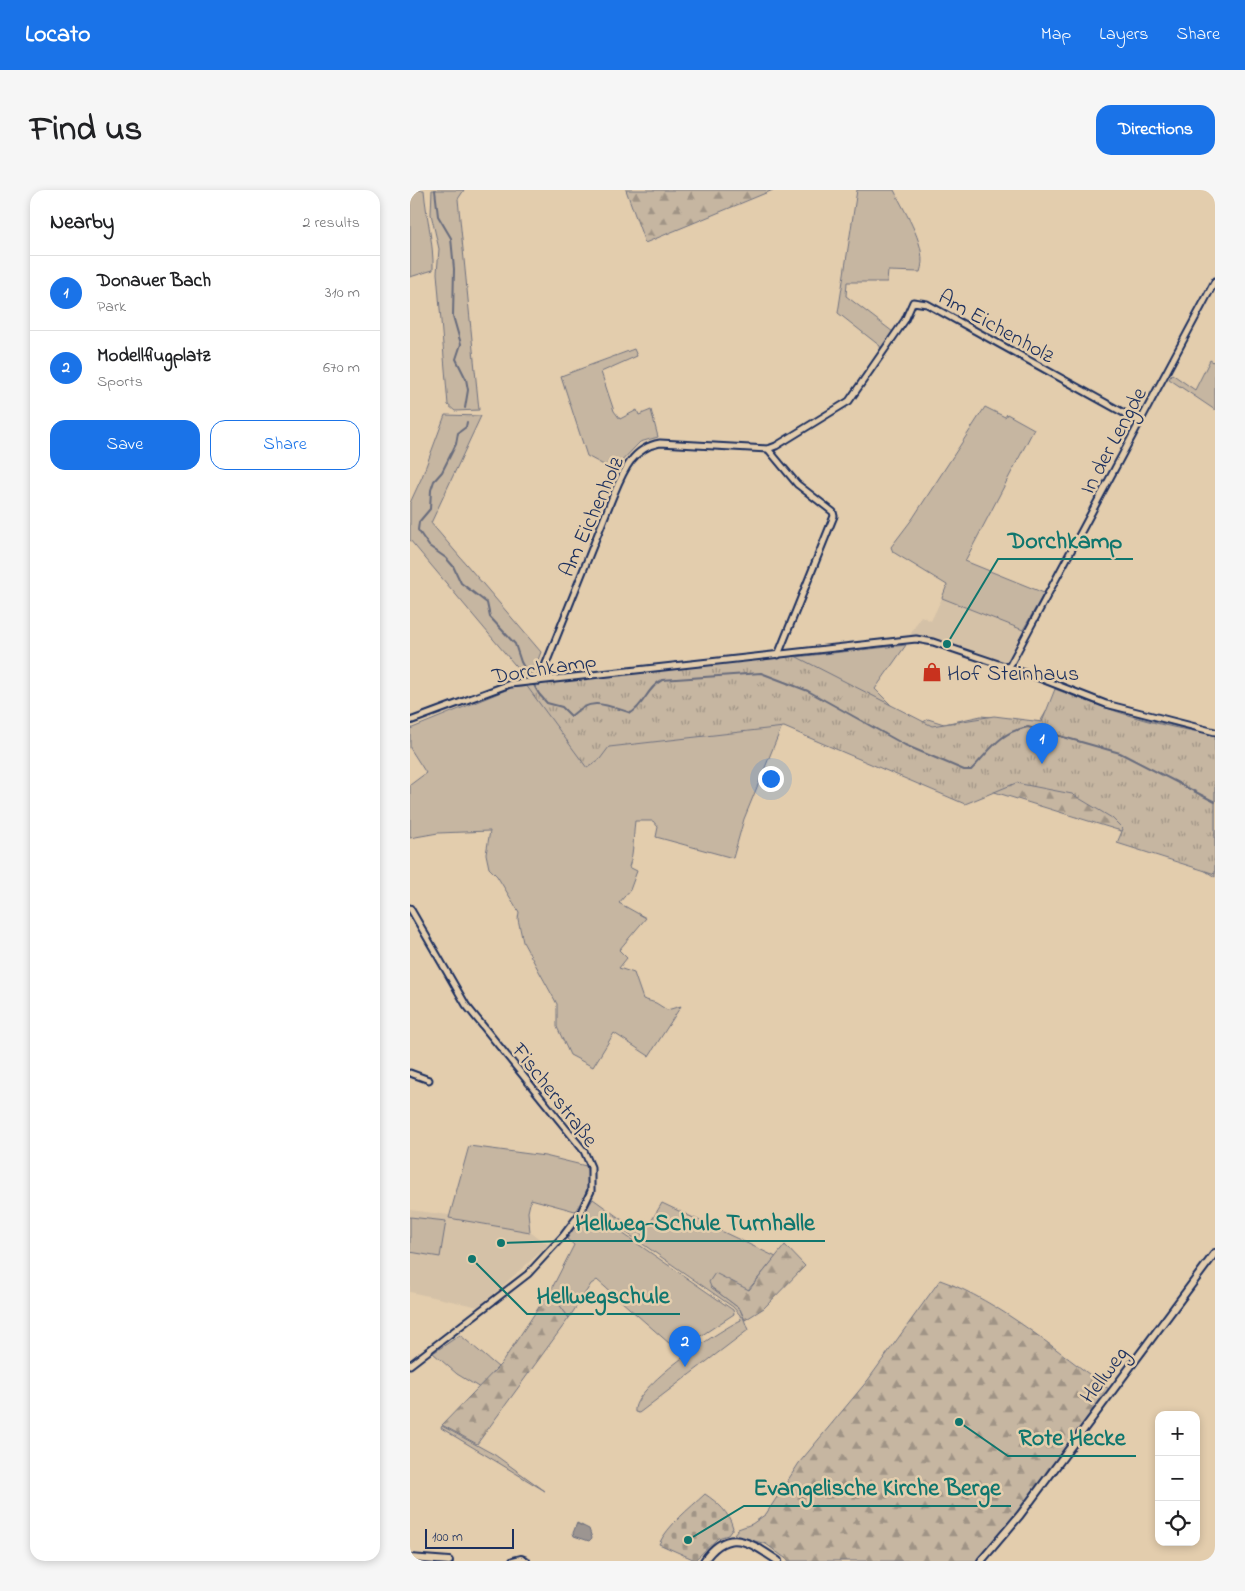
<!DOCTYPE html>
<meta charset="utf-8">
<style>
body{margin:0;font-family:"Indie Flower",sans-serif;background:#f6f6f6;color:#202124}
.controls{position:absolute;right:15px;bottom:15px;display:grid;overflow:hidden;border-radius:10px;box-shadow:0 2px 8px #0003}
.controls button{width:45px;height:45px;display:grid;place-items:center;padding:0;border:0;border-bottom:1px solid #e0e0e0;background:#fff;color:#202124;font:25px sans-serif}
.scale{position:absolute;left:15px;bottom:12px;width:89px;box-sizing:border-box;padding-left:5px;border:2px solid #1b2f5e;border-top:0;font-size:14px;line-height:18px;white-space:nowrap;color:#1b2f5e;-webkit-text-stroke:4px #e3cdad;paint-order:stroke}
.you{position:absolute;left:360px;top:588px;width:18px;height:18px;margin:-12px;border:4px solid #fff;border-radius:50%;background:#1a73e8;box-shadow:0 0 0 8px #1a73e833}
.badge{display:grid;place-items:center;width:32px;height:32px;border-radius:50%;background:#1a73e8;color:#fff;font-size:16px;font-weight:700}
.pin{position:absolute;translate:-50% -41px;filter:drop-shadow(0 1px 2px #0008)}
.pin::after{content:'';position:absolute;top:26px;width:18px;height:15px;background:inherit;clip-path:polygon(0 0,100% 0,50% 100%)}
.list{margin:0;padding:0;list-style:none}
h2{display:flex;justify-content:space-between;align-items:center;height:65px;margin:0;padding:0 20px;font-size:21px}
h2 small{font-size:16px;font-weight:400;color:#757577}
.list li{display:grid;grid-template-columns:32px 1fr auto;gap:15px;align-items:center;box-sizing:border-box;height:75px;padding:0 20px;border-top:1px solid #e0e0e0}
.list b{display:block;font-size:19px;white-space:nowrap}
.list p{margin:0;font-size:16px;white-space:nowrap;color:#757577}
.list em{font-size:16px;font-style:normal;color:#757577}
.actions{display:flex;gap:10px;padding:15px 20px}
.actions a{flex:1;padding:11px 0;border:1px solid #1a73e8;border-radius:15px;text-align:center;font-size:18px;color:#1a73e8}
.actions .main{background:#1a73e8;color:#fff}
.icon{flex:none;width:28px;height:28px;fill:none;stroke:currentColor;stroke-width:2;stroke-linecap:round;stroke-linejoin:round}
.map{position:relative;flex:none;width:805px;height:1371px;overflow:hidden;border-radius:15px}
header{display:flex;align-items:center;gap:30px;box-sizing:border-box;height:70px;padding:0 25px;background:#1a73e8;color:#fff}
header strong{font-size:24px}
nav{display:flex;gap:28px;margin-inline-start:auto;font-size:18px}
.intro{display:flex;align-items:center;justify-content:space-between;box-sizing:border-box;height:120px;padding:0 30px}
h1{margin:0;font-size:35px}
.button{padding:12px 22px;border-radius:15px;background:#1a73e8;color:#fff;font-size:18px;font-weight:700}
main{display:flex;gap:30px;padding:0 30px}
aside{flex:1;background:#fff;border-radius:15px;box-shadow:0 2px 8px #0003}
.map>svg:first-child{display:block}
</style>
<header>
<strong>Locato</strong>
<nav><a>Map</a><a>Layers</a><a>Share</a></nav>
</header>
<div class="intro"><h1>Find us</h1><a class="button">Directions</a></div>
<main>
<aside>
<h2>Nearby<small>2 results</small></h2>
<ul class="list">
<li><span class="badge">1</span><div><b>Donauer Bach</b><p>Park</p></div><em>310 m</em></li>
<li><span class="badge">2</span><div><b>Modellflugplatz</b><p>Sports</p></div><em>670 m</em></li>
</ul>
<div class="actions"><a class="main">Save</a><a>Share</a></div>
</aside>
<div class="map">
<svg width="805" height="1371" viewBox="0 0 805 1371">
<defs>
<pattern id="forest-firs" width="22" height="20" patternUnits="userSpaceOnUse" patternTransform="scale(1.25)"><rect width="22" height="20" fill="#c6b6a1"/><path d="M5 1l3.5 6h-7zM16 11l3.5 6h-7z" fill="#a09486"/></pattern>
<pattern id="cemetery-stones" width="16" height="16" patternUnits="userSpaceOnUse" patternTransform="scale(1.25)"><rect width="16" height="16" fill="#c6b6a1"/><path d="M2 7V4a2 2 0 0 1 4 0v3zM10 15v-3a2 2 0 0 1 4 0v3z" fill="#a09486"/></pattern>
<pattern id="park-tufts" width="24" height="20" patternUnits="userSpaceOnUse" patternTransform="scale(1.25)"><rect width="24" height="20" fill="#c6b6a1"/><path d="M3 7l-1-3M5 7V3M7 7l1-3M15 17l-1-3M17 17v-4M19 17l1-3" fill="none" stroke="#a09486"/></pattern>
<pattern id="water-ripples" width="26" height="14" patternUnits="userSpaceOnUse" patternTransform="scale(1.25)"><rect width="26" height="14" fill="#9c9591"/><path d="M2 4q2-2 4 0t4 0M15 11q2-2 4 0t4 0" fill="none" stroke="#7e7a7a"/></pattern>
</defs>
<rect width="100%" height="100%" fill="#e3cdad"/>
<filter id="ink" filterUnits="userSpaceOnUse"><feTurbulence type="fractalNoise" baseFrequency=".02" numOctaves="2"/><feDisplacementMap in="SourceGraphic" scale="10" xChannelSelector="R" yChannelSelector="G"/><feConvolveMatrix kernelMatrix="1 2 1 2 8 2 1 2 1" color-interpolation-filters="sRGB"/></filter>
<g filter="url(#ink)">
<g fill="#d4c1a7">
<path d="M532 408 613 440 596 473 514 445H500L511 426 521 431Z"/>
<path d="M0 1020 39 1025V1028L120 1042 138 1055 69 1117 0 1102Z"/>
</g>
<g fill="#c6b6a1" stroke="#707280">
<path d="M0 0H14C16 27 24 53 23 80L0 87Z"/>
<path d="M22 0H54L48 9 69 220 45 221 38 215 27 83 29 59 21 24Z"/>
<path d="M447 0H484C495 23 519 58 510 82L478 81 477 92H437L436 106 483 142 471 161 470 156 428 123Z"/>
<path d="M224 159 227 166 191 182 204 221 210 229 227 220 229 225 241 220 248 247 230 252 203 280 177 266 151 186Z"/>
<path d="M800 170 805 173V220L759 189 762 184 785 200Z"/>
<path d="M575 217 595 227 597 224 624 239 555 371 634 403 613 440 532 408 537 395 483 362 481 357 503 328Z"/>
<path d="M35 225 71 226 21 333 131 462 123 483 115 487 0 350V313L12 287Z"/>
<path d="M496 455 465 499 504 538 518 529 534 534 571 526 630 532 636 522 645 528 656 501 734 529 805 546V687L729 639 372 536 334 629 323 668 246 647 248 637 243 631H225C223 647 224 662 219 677L227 681 220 700 209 713 236 728 209 760 217 768 209 778 224 783 233 809 246 813 257 820 271 816 239 866 204 843 183 877 160 865 147 837V814L113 752 108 729 109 722 87 686 79 678 76 664 80 641 28 643 0 648V595L16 583 0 558V539L101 498Z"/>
<path d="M59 956 135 966 176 976C182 993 175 1007 165 1021L121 1009 118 1022 120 1042 39 1028Z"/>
<path d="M183 1009 233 1045 252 1013 366 1067 338 1100 301 1097 330 1119 338 1140 229 1223 225 1222C221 1198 310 1140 331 1130L330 1125 323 1117 214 1041 212 1043 323 1120 324 1124 268 1161 187 1090 181 1094 159 1128 140 1102 164 1055 157 1049Z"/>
<path d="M0 1027 36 1031 30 1067 0 1062Z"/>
<path d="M50 1145 88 1177 70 1198 47 1184 23 1163Z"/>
<path d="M32 1236 85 1265 135 1301 31 1238Z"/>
</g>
<g fill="url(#forest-firs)" stroke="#707280">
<path d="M216 0H363L235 53Z"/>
<path d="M593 545 729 639 711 641 565 596Z"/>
<path d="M375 1055 395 1076 354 1118 335 1130 330 1119 301 1097 299 1092 305 1083 339 1100Z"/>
<path d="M530 1090C590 1111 648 1162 699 1199L607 1323 568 1371H379L356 1354 327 1346 324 1344 328 1339 342 1334 356 1324 389 1273 458 1190Z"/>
<path d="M141 1099 140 1102 159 1128 67 1254 32 1235 91 1174Z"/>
</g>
<path fill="url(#cemetery-stones)" stroke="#707280" d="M295 1304C308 1313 319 1322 323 1338L318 1345 308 1348 285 1370 249 1354C258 1335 279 1319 295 1304Z"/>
<path fill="url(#park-tufts)" stroke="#707280" d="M385 466 522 536 584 526 632 532 645 499C696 519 750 538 805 544V684L707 653 713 639 702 628 662 604 606 593 555 614 374 537 199 557 190 569 177 578 116 495Z"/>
<path fill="url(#water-ripples)" stroke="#686c7d" d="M167 1333 179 1339 182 1348 179 1351 164 1346 163 1343Z"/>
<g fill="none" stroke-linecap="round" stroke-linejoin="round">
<g stroke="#686c7d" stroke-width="2">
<path d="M25 0 28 26 41 48 44 79 43 126 51 154 46 169 56 189 58 200 55 218"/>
<path d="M57 232 56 237 48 243 46 254 32 282 24 291 21 300 20 319 9 332 8 340 19 356 36 368 43 376 51 393 77 413 80 427 105 454 111 472 129 504 137 513 152 517 161 526C182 506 196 515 221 523 235 514 237 498 252 490L351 483 398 501 495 555 554 580H561C580 561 589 542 618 537L710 563 805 612"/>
</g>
<defs>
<g id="minor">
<path d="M358 259 387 294 423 322 424 326 368 465"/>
<path d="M599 477 805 91"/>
<path d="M129 491 203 306C213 282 222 258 250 253L358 259 366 256 439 211 495 130 503 112 517 114 730 232"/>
<path d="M0 531 100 494 506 449 523 452 624 486 696 514 805 542"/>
<path d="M0 718 56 815 174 961 181 977V1001L171 1022 153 1046 118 1084 0 1175"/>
<path d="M0 883 19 890"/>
</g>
<g id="tertiary">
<path d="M0 1368 39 1371"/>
<path d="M103 1371 111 1369 116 1371"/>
<path d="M294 1371C318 1336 340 1352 368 1371"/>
<path d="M571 1371 610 1325 805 1063"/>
</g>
</defs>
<use href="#minor" stroke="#1b2f5e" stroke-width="9"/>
<use href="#tertiary" stroke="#1b2f5e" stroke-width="10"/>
<use href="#minor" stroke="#e3cdad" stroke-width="5"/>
<use href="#tertiary" stroke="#e3cdad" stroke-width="6"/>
</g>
</g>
<defs>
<symbol id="shop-bare" viewBox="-9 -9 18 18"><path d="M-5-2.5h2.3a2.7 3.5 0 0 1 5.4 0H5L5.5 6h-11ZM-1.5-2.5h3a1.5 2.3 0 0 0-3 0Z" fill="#c8321e" stroke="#e3cdad" stroke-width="2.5" paint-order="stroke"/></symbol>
</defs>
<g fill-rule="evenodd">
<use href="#shop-bare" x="508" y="468" width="28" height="28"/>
</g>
<g text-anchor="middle" stroke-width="5" stroke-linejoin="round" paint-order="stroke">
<g font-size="22" fill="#1b2f5e" stroke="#e3cdad">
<text transform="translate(587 135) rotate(29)" y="8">Am Eichenholz</text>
<text transform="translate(702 250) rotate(-62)" y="8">In der Lengde</text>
<text transform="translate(180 326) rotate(-66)" y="8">Am Eichenholz</text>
<text transform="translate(134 477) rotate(-9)" y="8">Dorchkamp</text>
<text transform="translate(146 904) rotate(52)" y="8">Fischerstraße</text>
<text transform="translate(693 1184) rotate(-53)" y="8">Hellweg</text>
</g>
<g font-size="22" fill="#1b2f5e" stroke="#e3cdad" text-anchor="start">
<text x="537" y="490">Hof Steinhaus</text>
</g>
</g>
<path fill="none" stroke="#0f766e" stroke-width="2" d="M537 454L588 369H723M91 1053L155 1051H415M62 1069L117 1124H270M549 1232L598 1266H726M278 1350L334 1316H601"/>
<g fill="#0f766e" stroke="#e3cdad" stroke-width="2">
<circle cx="537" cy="454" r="5"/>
<circle cx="91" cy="1053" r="5"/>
<circle cx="62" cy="1069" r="5"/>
<circle cx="549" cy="1232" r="5"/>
<circle cx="278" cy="1350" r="5"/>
</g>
<g font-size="24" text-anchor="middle" font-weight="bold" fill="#0f766e" stroke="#e3cdad" stroke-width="5" stroke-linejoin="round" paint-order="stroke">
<text x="655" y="358">Dorchkamp</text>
<text x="285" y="1040">Hellweg-Schule Turnhalle</text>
<text x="193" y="1113">Hellwegschule</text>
<text x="662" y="1255">Rote Hecke</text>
<text x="467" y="1305">Evangelische Kirche Berge</text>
</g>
</svg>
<div class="controls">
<button>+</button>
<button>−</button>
<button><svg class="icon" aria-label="locate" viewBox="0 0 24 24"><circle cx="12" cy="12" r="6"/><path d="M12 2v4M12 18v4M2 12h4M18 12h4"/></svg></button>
</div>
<div class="scale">100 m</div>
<div class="you"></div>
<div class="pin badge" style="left:632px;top:574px">1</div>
<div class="pin badge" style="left:275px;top:1177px">2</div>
</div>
</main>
